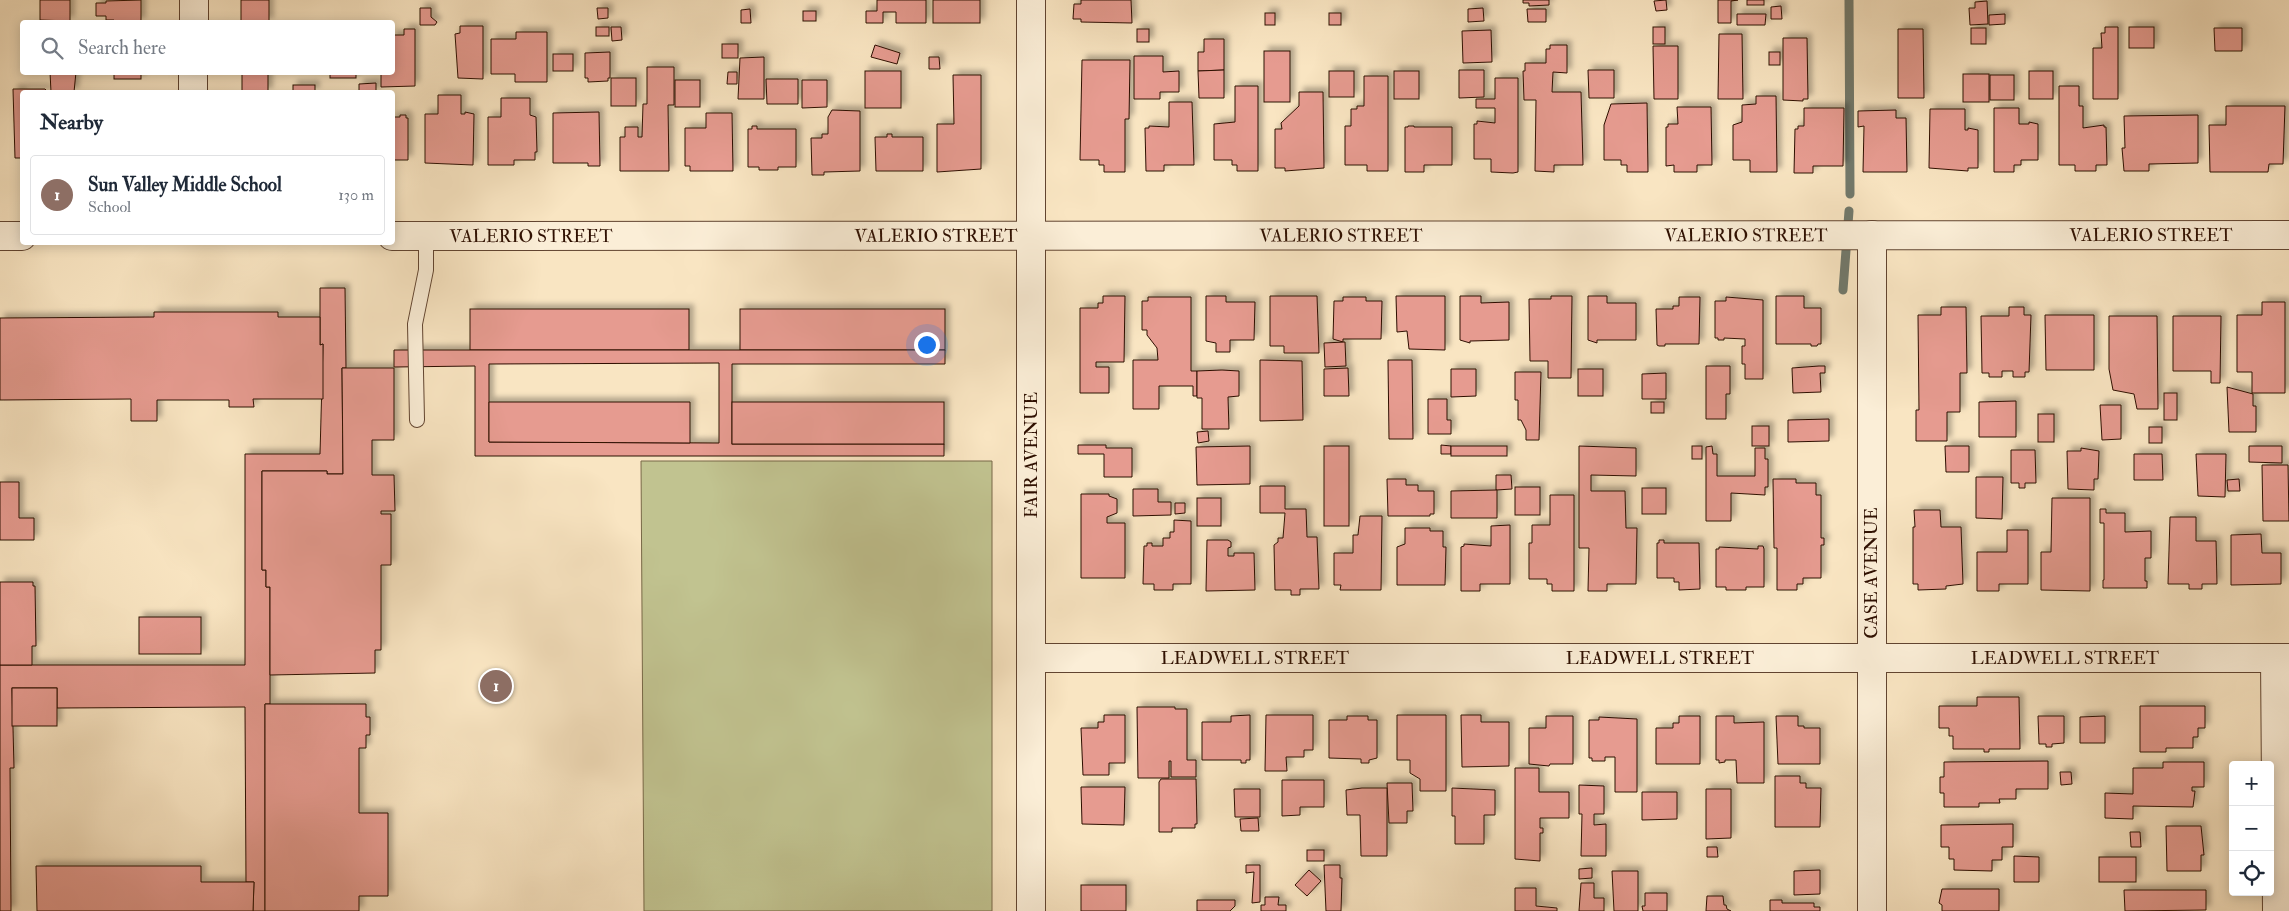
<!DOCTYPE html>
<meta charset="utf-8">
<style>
body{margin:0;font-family:"IM FELL Double Pica",serif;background:#f2f2f3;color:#1f2937}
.controls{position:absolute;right:15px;bottom:15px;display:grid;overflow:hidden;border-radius:5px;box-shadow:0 2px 12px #0003}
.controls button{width:45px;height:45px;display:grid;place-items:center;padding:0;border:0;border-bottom:1px solid #e0e1e3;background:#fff;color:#1f2937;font:25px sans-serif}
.you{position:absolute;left:926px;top:344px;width:18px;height:18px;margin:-12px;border:4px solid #fff;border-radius:50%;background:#1a73e8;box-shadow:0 0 0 8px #1a73e833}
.badge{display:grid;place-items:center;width:32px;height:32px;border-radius:50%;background:#111827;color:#fff;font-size:16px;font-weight:700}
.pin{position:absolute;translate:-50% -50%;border:2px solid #fff;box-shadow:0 1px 5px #0006}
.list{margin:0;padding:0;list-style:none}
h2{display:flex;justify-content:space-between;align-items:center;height:65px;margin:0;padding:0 20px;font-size:21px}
h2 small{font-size:16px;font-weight:400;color:#747a83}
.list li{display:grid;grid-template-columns:32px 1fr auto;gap:15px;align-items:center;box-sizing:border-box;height:80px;margin:0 10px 10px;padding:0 10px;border:1px solid #e0e1e3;border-radius:5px}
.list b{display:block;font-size:19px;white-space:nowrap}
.list p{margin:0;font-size:16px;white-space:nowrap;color:#747a83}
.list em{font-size:16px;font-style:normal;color:#747a83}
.icon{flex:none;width:28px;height:28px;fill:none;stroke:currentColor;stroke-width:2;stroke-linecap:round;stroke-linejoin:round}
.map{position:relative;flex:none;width:2289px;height:911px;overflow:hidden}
.search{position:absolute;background:#fff;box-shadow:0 2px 12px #0003;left:20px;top:20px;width:375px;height:55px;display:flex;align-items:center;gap:12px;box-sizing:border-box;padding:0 18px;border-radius:5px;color:#747a83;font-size:19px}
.panel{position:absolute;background:#fff;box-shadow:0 2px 12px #0003;left:20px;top:90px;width:375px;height:155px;border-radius:5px}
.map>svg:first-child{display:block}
</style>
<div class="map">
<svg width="2289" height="911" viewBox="0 0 2289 911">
<defs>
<filter id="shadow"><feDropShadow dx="4.5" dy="-4.5" stdDeviation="2.5" flood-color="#0004"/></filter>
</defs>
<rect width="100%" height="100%" fill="#f9e5c2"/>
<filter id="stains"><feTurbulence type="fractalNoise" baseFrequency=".004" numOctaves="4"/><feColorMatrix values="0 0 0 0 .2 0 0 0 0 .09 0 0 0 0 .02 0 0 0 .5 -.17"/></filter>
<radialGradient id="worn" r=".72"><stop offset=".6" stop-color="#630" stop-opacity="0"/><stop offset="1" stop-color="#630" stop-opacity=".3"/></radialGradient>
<path fill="#c1c390" stroke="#786948" d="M641 461H992V911H644Z"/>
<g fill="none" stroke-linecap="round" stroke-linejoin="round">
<g stroke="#71796c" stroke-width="9">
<path d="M1849 0 1850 194"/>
<path d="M1843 290 1849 211"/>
</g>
</g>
<g fill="#e69b90" stroke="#2e0f00" fill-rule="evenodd" filter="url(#shadow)">
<path d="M40 0H70V21L40 20Z"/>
<path d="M141 0V22H114V20H106V16H96V3H106V1Z"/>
<rect x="241" y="0" width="28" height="22"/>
<path d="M877 0H926V23H896V12H883V23H866V11H877Z"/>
<rect x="933" y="0" width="47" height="23"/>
<path d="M1081 0H1131L1132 23 1081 22V19H1073L1074 4H1081Z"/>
<path d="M1523 0H1549V5L1529 6V3H1523Z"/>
<path d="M1666 0 1667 10 1656 11 1654 1Z"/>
<path d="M1718 0H1738L1731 1V23H1718Z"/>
<rect x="1747" y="0" width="17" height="5"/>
<path d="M1987 1 1988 24 1970 25 1969 8H1975V2Z"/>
<path d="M1781 6 1782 19H1771V7Z"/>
<path d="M420 8H431V17L437 22 435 25H420Z"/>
<path d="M597 8H608V18L598 19Z"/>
<path d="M1483 8 1484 21 1468 22V9Z"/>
<path d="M750 9 751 23H741V10Z"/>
<path d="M1527 9H1546V22H1528Z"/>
<rect x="803" y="11" width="13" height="10"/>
<rect x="1265" y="13" width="10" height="12"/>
<rect x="1329" y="13" width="12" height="12"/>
<path d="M1737 14H1766L1765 25H1737Z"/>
<path d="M2005 14V24L1989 25V15Z"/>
<path d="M460 26H483V79L458 78 455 34 460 33Z"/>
<rect x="596" y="27" width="13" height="9"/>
<path d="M611 27H621L622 40 612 41Z"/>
<rect x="1653" y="27" width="12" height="17"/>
<path d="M2105 27H2118V99H2093V48H2102L2101 33H2105Z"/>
<rect x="2129" y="27" width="25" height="21"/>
<rect x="1971" y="28" width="15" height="16"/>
<path d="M2214 28H2242V51H2215Z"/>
<path d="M404 29H415V86L381 87V72H392V35H404Z"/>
<rect x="1137" y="29" width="12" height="13"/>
<path d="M1898 29H1923L1924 98H1898Z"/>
<path d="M1491 30 1492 62 1463 63 1462 31Z"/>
<path d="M516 32H547V82H515V74H491V39H516Z"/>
<path d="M1719 34H1742L1743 99H1718Z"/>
<path d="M1783 38H1807L1808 99H1803V101L1783 100Z"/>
<path d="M1204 39H1224V70L1198 71V52H1204Z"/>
<rect x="722" y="44" width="16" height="14"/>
<path d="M875 45 900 53 897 64 871 57Z"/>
<path d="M1550 45H1567V73L1553 72 1552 92H1581L1583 165H1554V172L1535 171 1536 100H1524L1523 71H1525V63H1546V49H1550Z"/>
<path d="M1653 46H1678V99H1654Z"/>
<rect x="1264" y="51" width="26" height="51"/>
<path d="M610 52V78H608V81L588 82V78H585V53Z"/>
<rect x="1769" y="52" width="11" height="13"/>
<rect x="553" y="54" width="20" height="17"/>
<path d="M1134 56H1163V72L1179 71V92H1160V99H1134Z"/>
<path d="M764 57V99H738L740 58Z"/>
<path d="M929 57H939L940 69H929Z"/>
<path d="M1082 60H1130L1129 119H1125V172H1104V165H1099V160H1080Z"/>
<path d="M647 67H674V105H668L669 171H620V137H625V127H638V137H642L643 104H647Z"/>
<path d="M1224 70V98H1199L1198 71Z"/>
<path d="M1459 70H1484V97L1459 98Z"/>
<path d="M1588 70H1614V98H1589Z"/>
<rect x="865" y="71" width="36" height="37"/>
<rect x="1329" y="71" width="25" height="26"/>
<rect x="1394" y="71" width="25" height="28"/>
<rect x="2029" y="71" width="24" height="28"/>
<path d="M50 72H76L74 92H51Z"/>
<rect x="114" y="72" width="27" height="7"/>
<rect x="242" y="72" width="26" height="20"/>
<rect x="330" y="72" width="26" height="6"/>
<path d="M728 72H737V84H727Z"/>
<rect x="1963" y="74" width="26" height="28"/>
<path d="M953 75H981V169L937 172V124H954Z"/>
<rect x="1990" y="75" width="24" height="25"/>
<path d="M1364 76H1388V171H1367V165H1345V126H1351V109H1357V106H1364Z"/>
<rect x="611" y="78" width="25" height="28"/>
<path d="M1495 78H1518V172L1513 173 1491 172V159H1474V124H1477V121L1495 123V108H1476V99H1495Z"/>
<path d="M766 79H798V104H767Z"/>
<rect x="675" y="80" width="25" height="27"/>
<path d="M802 80H827V107L802 108Z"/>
<path d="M376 83V92H359V84Z"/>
<rect x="293" y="85" width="22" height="7"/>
<path d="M1235 86H1258V171H1237V165H1232V160H1214V124L1235 122Z"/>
<path d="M2059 86H2079V106H2083V128L2104 125V127H2106L2107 165H2096V171H2075V165H2059Z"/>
<path d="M13 89H45L48 92H22V158H15Z"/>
<path d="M1299 92H1323L1324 168 1285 171V168H1275V129H1282L1281 123 1299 106Z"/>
<path d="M438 95H461V114H465V112L474 114 473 165 425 163V114H438Z"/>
<path d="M1756 96H1776L1777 172H1750V160H1733V125L1742 122V105L1756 104Z"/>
<path d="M501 98H530V115L536 117 537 152H535V160H514V165H488V117H501Z"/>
<path d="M1169 102H1192L1194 165H1164V171H1146L1145 128H1149V126L1169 127Z"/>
<path d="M1647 103 1648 172H1627V165H1621V160H1604V125L1611 104Z"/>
<path d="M2226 106H2285L2283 164H2269L2268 172H2210L2209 125H2226Z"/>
<path d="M1677 107H1711L1712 165H1697V172H1674V165L1666 166V127H1668V124H1678Z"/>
<path d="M1804 108H1844L1843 166H1813V173H1794L1795 129H1798V126H1804Z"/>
<path d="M1994 108H2019V124H2029V122L2038 124V160H2021V165H2014V172H1994Z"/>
<path d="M1930 109H1965V130H1968V128L1978 130V168H1968V171L1929 168Z"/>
<path d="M832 110 860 111V171L824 172V175H812L811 138H822V134H828V117Z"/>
<path d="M1896 110V118H1906L1907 172H1863L1864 126 1858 127V111Z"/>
<path d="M599 112 600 166H588V163H553V113Z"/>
<path d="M706 113H732L733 171H690V166H685V128H706Z"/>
<path d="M400 115H406V118H408V160H392V117H400Z"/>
<path d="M2198 115V163L2149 164V171H2124L2122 148H2125L2124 116Z"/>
<path d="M752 126H757V129H796V167H778V170H759V167H748V129H752Z"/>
<path d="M1408 126H1414V127H1452V165H1424V172H1405V127H1408Z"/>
<path d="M887 134H892V137H923V171H876L875 137H887Z"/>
<path d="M320 288H345L346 368H342L343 474H327V471H262V570H266V587H270V704H265V911H253L254 882H246L245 707 57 708V688H12L14 768H10L11 911H0V665H245V454H320L323 344 320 345Z"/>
<path d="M1103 296H1125L1124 362H1096V367H1109V393H1080V308H1098V303H1103Z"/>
<path d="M1206 296H1226V302H1255L1254 340H1230V352H1216V343L1206 341Z"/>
<path d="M1270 296H1317L1319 353H1284V346H1270Z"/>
<path d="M1396 296H1445V350L1409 349 1407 331 1397 332Z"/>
<path d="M1460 296H1481V303L1509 302V340L1470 341V343L1460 340Z"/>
<path d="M1551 296H1572L1571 378H1548V361H1530L1529 299H1551Z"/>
<path d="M1588 296H1607V303H1636V340H1597V343L1588 340Z"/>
<path d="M1776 296H1804V308H1821V344H1818L1817 346H1811V344H1776Z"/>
<path d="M1148 297H1191V371H1197V396H1193V386H1159V409H1133V360H1158L1157 348 1147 335V330H1142V301H1148Z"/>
<path d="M1343 297H1366V301H1382L1381 339H1343V342L1333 339 1334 301H1343Z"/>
<path d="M1679 297H1700L1699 344H1665V346H1659L1657 345 1656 309H1673V306H1679Z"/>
<path d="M1726 297 1763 300V379H1745V364H1742V346H1745V339L1724 338V340H1718V338H1715V301H1726Z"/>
<path d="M2262 302H2285V393H2252V372H2237V315H2262Z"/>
<path d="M1941 307H1966L1967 373H1960V412H1947V441H1916V410H1919L1918 315H1941Z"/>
<path d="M2009 307H2024V315H2031L2029 372H2025V377H2013V371H2002V377H1989V373H1982L1981 316H2009Z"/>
<rect x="470" y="309" width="219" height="41"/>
<rect x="740" y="309" width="205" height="41"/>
<path d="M154 312H278V317H320V345L323 344V399H253L254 407H229V400H157V421H131V399L0 400V318L154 317Z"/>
<path d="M2045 315H2094V370H2046Z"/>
<path d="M2109 316H2157L2158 409H2137L2134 394 2113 390 2109 369Z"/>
<path d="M2173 316H2221L2220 383H2211V371H2173Z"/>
<path d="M1345 342 1346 366 1325 367 1324 343Z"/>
<path d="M394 350H945V364H732V444H944V456H475V366L394 367ZM719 363V443L489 442V364Z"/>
<path d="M1260 360 1302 361 1303 420 1260 421Z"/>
<path d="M1388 360H1412L1413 439H1389Z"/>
<path d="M1706 366H1730V394H1726V419H1706Z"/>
<path d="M1819 366H1825V373H1820L1821 392 1793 393 1792 368Z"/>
<path d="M342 368H394V440H372V475H394L395 511H381V514H391V565H381V650H375V673L270 675V587H266V570H262V471H327V474H343Z"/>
<path d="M1348 368 1349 396H1324V369Z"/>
<path d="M1451 369H1476V396L1451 397Z"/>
<rect x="1578" y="369" width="25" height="27"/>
<path d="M1222 370 1239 371V396L1228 397 1229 429H1202V398H1197V371Z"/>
<path d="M1515 372H1541L1539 440H1526V430L1521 420H1518V400H1515Z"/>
<path d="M1666 373V399H1642V374Z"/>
<path d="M2227 387 2253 394V406H2256V432H2229Z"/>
<rect x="2164" y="393" width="13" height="27"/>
<path d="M1428 399H1447V420H1451V434H1428Z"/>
<path d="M2016 401V437H1979V402Z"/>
<path d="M489 402H690V443L489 442Z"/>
<rect x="732" y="402" width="212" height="42"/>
<rect x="1651" y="402" width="13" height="11"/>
<path d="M2100 405H2121V439L2102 440Z"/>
<rect x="2038" y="414" width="16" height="28"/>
<path d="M1829 419V441L1788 442V420Z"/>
<rect x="1752" y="426" width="17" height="20"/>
<rect x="2149" y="427" width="13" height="16"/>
<path d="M1208 431 1209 441 1198 443 1197 432Z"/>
<path d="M1078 445H1106V448H1132V477H1104V454H1078Z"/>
<path d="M1441 445 1451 446V454H1441Z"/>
<path d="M1250 446V484L1197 485 1196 447Z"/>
<rect x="1324" y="446" width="25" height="80"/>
<rect x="1451" y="446" width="56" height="10"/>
<path d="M1579 446 1636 448V476L1591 475V491H1625L1626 528H1637L1636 584H1607V591H1588L1589 548H1579Z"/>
<rect x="1692" y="446" width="10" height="13"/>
<path d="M1712 446 1713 454H1717V476H1755V448H1765V459H1768V487H1765V495L1731 493V521H1706V447Z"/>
<path d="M1945 446H1969V472H1946Z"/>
<path d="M2249 446H2282V463L2249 462Z"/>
<path d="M2081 448 2099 451 2098 479H2094V490L2068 489 2067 451H2081Z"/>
<path d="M2011 450H2035L2036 483H2025V488H2019V483H2011Z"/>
<path d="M2134 454H2162L2163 480H2134Z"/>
<path d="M2196 454H2226L2225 497 2198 496Z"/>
<path d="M2262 465H2288L2289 521H2263Z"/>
<path d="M1496 475H1511L1512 489 1496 490Z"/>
<path d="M1976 477H2003L2002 519 1976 518Z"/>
<path d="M1387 479H1406V485H1418V491H1434V514H1430V516H1388Z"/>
<path d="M1773 479H1796V483H1816V495H1821V538H1824V545H1821V578H1803V584H1797V590H1777V548H1774Z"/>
<path d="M2239 479 2240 491H2228L2227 480Z"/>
<path d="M0 482H19V518H34V540H0Z"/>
<path d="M1260 486H1285V509H1306L1307 537H1317L1319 589H1300V595H1291V590H1275L1274 545 1278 542V538H1283L1285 513H1260Z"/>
<rect x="1515" y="487" width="25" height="28"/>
<rect x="1642" y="488" width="24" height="26"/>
<path d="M1133 489H1158V502H1171V515L1133 516Z"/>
<path d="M1497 490V518H1451V491Z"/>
<path d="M1081 494H1109V496L1117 499V513L1107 517V523H1125V578H1081Z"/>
<path d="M1550 495H1574V591H1552V584H1547V579H1529V543H1532V525H1550Z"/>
<rect x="1197" y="498" width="24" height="28"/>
<path d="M2052 498H2090V591L2041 590V552H2051Z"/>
<path d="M1175 503H1185V513L1175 514Z"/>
<path d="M2100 509H2106V513H2125V532L2151 531V558H2145V581H2147V588H2103V580H2104V523H2100Z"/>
<path d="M1914 510H1940L1941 527H1961L1963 584 1946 586V589L1918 590V584H1913V527H1915Z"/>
<path d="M1360 516H1382L1381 590H1340L1341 585H1334V553H1353V535H1358Z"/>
<path d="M2170 517H2196V541H2216L2217 584H2202V589H2189V584H2168Z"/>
<path d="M1174 520 1191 521V584H1173V590H1154V584H1143L1144 546H1147V543H1152V546H1163V538H1170V532H1174Z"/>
<path d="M1510 525V584H1480V591H1461V547L1464 546V544L1491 546V526Z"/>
<path d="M1405 528H1430V531H1443V547H1446L1445 585H1397V547L1405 544Z"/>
<path d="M2007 530H2028V584H1999V591H1977V552H2007Z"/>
<path d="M2261 534 2262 553H2281V584L2231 585V535Z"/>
<path d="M1207 540H1228L1231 542V547L1228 548V556H1234V553H1254L1255 590 1206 591Z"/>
<path d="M1659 540H1664V543H1699L1700 589 1679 590V582H1674V578H1657V543H1659Z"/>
<path d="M1758 546H1763L1764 549V587H1746V590H1726V587H1716V549H1719V547L1758 549Z"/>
<path d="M0 582H33V586H35L36 646H32V665H0Z"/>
<rect x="139" y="617" width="62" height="37"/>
<rect x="12" y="688" width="45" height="38"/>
<path d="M1977 697H2019L2020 749H1989V752H1984V749H1953V736H1949V728H1939V706H1977Z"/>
<path d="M265 704H366V717H370V735H366V748H359V813H388V896H359V911H265Z"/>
<path d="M2140 706H2205V728H2198V737H2193V748H2166V752H2140Z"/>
<path d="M1137 707H1175V709H1187V760H1196V777H1171V761H1169V778H1138Z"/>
<path d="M1104 715H1125V763H1109V775H1083L1081 728H1098V722H1104Z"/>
<path d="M1250 715V760H1246V763H1241V760H1202V722H1231V716Z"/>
<path d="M1266 715H1313V750H1304V757H1286L1287 771H1265Z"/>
<path d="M1397 715H1446V791H1420V779L1410 773V760H1397Z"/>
<path d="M1461 715H1481V722H1509V766L1462 767Z"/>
<path d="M1347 716H1368V720H1377V758L1369 760V763H1361V759L1329 758V720H1347Z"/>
<path d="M1546 716H1573V764H1550L1549 766 1529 764V728H1546Z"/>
<path d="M1679 716H1700V764H1656V728H1673V723H1679Z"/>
<path d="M1716 716H1734V723L1764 722V783H1737L1736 760H1725V762L1719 763V760H1716Z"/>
<path d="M1776 716H1798V726H1804V728H1820V764H1778Z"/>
<path d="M2038 716H2064V743L2052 744V747H2046V744H2039Z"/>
<path d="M2105 716V743H2080V717Z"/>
<path d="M1599 717 1637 719V792H1615V757H1605V761H1592V758H1589V720H1599Z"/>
<path d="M2048 761V789H2016V799H1999L2000 803H1979V807H1944V793H1940V777H1944V762Z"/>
<path d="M2163 762H2204V787H2192V791H2195L2193 807 2133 806V819L2105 818V793L2133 794V768H2163Z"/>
<path d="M1515 768H1539V792H1569V818H1540V828H1543V833H1540V861L1515 859Z"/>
<path d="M2060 772H2071L2072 784 2061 785Z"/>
<path d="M1775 776H1800V783H1806V788H1821L1820 827H1775Z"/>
<path d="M1161 779H1196L1197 824H1195V828H1172V832H1159V782Z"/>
<path d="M1282 780H1324V807H1300V815L1282 816Z"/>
<path d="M1387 783H1412L1413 811H1407V823H1389Z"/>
<path d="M1579 785 1604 786V814H1594V825L1606 824V856H1581L1582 814H1579Z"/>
<path d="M1081 787H1125L1124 825 1082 824Z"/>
<path d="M1362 788H1387V856H1361L1360 815H1347L1346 790Z"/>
<path d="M1452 788 1495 790V815H1484V844H1455V816H1452Z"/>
<path d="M1234 789H1260V817H1235Z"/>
<path d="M1706 789H1731V838L1706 839Z"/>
<path d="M1642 792H1677V819L1642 820Z"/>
<path d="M1258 818 1259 831H1241L1240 819Z"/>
<path d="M2013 824V847H2002V860H1992V871L1954 870V859H1949V847H1941V825Z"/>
<path d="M2166 826H2201L2204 855H2201V871H2167Z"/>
<path d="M2130 832H2140L2141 847H2131Z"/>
<path d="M1707 847H1717L1718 857H1707Z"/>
<rect x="1307" y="850" width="17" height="11"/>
<path d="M2014 856 2039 857V882H2014Z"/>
<rect x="2099" y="857" width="37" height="25"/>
<path d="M1246 865H1260V902L1252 903 1254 872 1246 873Z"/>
<path d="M1324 865H1340V878H1342L1341 911H1326Z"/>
<path d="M36 866H201V882H254L253 911H37Z"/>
<path d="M1592 868V878L1579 879V869Z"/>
<path d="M1309 870 1321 881 1307 896 1295 885Z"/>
<path d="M1820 870V894L1794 895V871Z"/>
<path d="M1612 871H1638V911H1614Z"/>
<path d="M1581 883H1594V898H1604V911H1579Z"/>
<rect x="1081" y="885" width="45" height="26"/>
<path d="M1515 888H1536V906L1557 908V911H1515Z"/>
<path d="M1942 889H1999V911H1942V905L1939 903Z"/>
<path d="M2124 890H2206V910L2125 911Z"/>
<path d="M1645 893H1667V911H1643L1642 906H1645Z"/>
<path d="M1707 896H1723L1724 905H1726L1727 909 1731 911H1706Z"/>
<path d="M1265 897H1279L1278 905H1286V911H1261V905H1265Z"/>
<path d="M1197 900H1235V906L1230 911H1197Z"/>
<path d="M1770 900H1782V903H1814V907H1820V911H1770Z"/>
</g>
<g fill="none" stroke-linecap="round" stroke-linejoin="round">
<defs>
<path id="service" d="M417 420 415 324 426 270V236"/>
<g id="minor">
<path d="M1031 0V911"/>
<path d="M194 22V0"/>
<path d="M193 92V72"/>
<path d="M0 236H22"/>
<path id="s1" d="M392 236 2289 235"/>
<path id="s2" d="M1031 658H2289"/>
<path d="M2275 658 2277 911"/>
<path d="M1872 911V235"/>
</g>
</defs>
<use href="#service" stroke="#614430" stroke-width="16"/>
<use href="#minor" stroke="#614430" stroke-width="30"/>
<use href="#service" stroke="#fbeed7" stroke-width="14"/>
<use href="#minor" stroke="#fbeed7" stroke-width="28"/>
</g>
<g text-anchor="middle" stroke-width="4.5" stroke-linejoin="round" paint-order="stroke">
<g font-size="18" fill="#2e0f00" stroke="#fbeed7">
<text dy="6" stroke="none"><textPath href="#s1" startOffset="1354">VALERIO STREET</textPath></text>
<text dy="6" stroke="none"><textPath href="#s1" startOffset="1759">VALERIO STREET</textPath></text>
<text dy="6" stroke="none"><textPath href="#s1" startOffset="139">VALERIO STREET</textPath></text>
<text dy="6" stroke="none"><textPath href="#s1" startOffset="544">VALERIO STREET</textPath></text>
<text dy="6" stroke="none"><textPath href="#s1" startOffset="949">VALERIO STREET</textPath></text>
<text transform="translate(1031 455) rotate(-90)" y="6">FAIR AVENUE</text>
<text transform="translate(1871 573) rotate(-90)" y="6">CASE AVENUE</text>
<text dy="6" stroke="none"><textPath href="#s2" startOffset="224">LEADWELL STREET</textPath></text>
<text dy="6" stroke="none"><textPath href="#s2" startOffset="629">LEADWELL STREET</textPath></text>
<text dy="6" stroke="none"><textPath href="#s2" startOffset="1034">LEADWELL STREET</textPath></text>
</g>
</g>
<rect width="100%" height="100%" filter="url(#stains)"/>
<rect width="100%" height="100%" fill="url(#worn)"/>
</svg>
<div class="controls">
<button>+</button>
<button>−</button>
<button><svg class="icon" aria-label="locate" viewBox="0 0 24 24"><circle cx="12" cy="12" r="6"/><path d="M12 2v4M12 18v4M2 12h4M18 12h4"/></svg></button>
</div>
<div class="you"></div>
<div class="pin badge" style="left:496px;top:686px;background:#8d6e63">1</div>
<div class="search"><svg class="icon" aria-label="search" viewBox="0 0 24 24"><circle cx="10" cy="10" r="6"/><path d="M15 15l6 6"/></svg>Search here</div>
<section class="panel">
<h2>Nearby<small></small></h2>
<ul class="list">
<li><span class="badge" style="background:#8d6e63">1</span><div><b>Sun Valley Middle School</b><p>School</p></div><em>130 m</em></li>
</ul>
</section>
</div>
